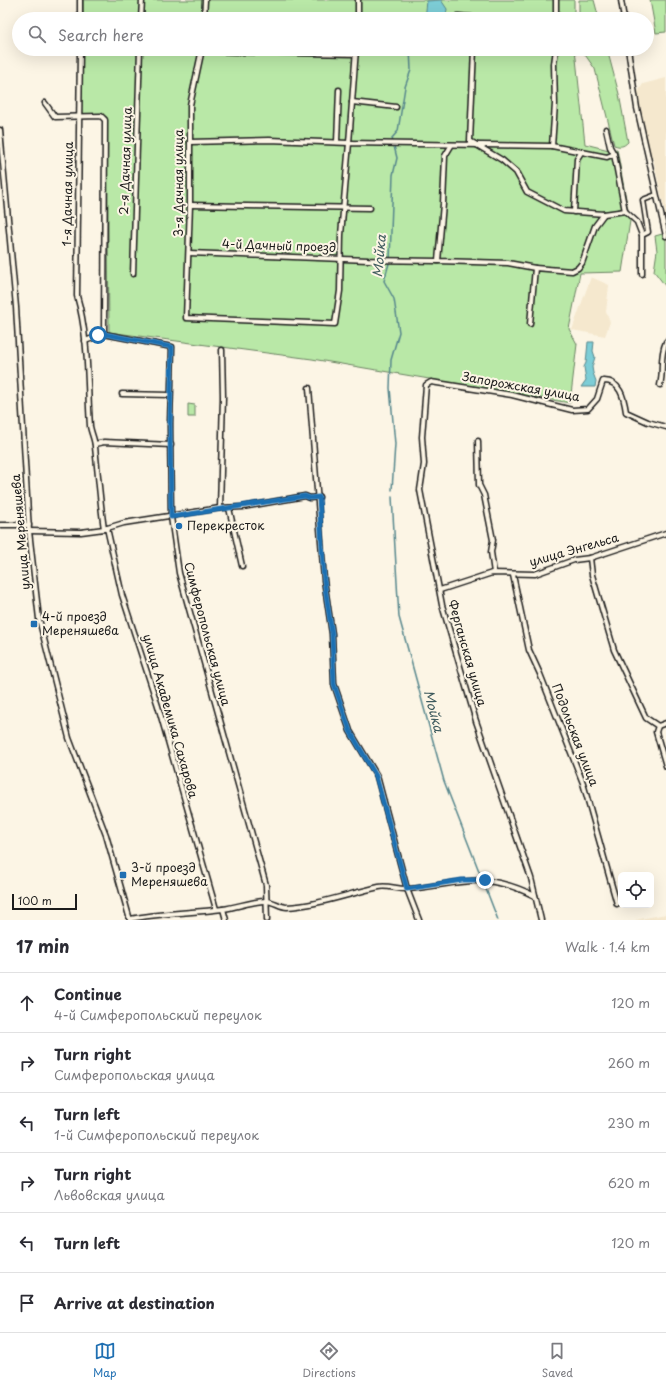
<!DOCTYPE html>
<meta charset="utf-8">
<style>
body{margin:0;font-family:"Playpen Sans",sans-serif;background:#f2f2f3;color:#2b2b33}
.controls{position:absolute;right:12px;bottom:12px;display:grid;overflow:hidden;border-radius:6px;box-shadow:0 4px 16px #0002}
.controls button{width:36px;height:36px;display:grid;place-items:center;padding:0;border:0;border-bottom:1px solid #e1e1e2;background:#fff;color:#2b2b33;font:20px sans-serif}
.scale{position:absolute;left:12px;bottom:10px;width:65px;box-sizing:border-box;padding-left:4px;border:2px solid #1c1c1c;border-top:0;font-size:11px;line-height:14px;white-space:nowrap;color:#1c1c1c;-webkit-text-stroke:3px #fcf5e5;paint-order:stroke}
.stop{position:absolute;width:12px;height:12px;margin:-9px;border:3px solid #1f6fb2;border-radius:50%;background:#fff}
.stop.end{background:#1f6fb2;border-color:#fff;box-shadow:0 1px 4px #0008}
.list{margin:0;padding:0;list-style:none}
h2{display:flex;justify-content:space-between;align-items:center;height:52px;margin:0;padding:0 16px;font-size:17px}
h2 small{font-size:13px;font-weight:400;color:#7c7c81}
.list li{display:grid;grid-template-columns:26px 1fr auto;gap:12px;align-items:center;box-sizing:border-box;height:60px;padding:0 16px;border-top:1px solid #e1e1e2}
.list b{display:block;font-size:15px;white-space:nowrap}
.list p{margin:0;font-size:13px;white-space:nowrap;color:#7c7c81}
.list em{font-size:13px;font-style:normal;color:#7c7c81}
.icon{flex:none;width:22px;height:22px;fill:none;stroke:currentColor;stroke-width:2;stroke-linecap:round;stroke-linejoin:round}
.map{position:relative;flex:none;width:666px;height:920px;overflow:hidden}
.search{position:absolute;background:#fff;box-shadow:0 4px 16px #0002;left:12px;right:12px;top:12px;height:44px;display:flex;align-items:center;gap:10px;box-sizing:border-box;padding:0 14px;border-radius:22px;color:#7c7c81;font-size:15px}
.sheet{height:412px;background:#fff}
nav{display:flex;justify-content:space-around;align-items:center;box-sizing:border-box;height:56px;border-top:1px solid #e1e1e2;background:#fff;font-size:11px;color:#7c7c81}
nav a{display:grid;justify-items:center;gap:2px}
nav .on{color:#1f6fb2}
.map>svg:first-child{display:block}
</style>
<div class="map">
<svg width="666" height="920" viewBox="0 0 666 920">
<rect width="100%" height="100%" fill="#fcf5e5"/>
<filter id="ink" filterUnits="userSpaceOnUse"><feTurbulence type="fractalNoise" baseFrequency=".025" numOctaves="2"/><feDisplacementMap in="SourceGraphic" scale="8" xChannelSelector="R" yChannelSelector="G"/><feConvolveMatrix kernelMatrix="1 2 1 2 8 2 1 2 1" color-interpolation-filters="sRGB"/></filter>
<g filter="url(#ink)">
<g fill="#f5e8ce">
<path d="M666 78V217L653 158 650 159 637 93 643 84Z"/>
<path d="M591 277 609 285 606 312 610 322 605 336 572 330Z"/>
<path d="M666 914V920H635Z"/>
</g>
<g fill="#b9e8a7" stroke="#6a8262">
<rect x="83" y="0" width="491" height="19"/>
<path d="M579 0H594L599 19H579Z"/>
<path d="M650 0H666V32L656 33Z"/>
<path d="M82 49H575L585 144 609 150 617 149 630 221 622 272 580 273 569 329 577 344 570 403 312 359 109 332 107 117 101 114H81Z"/>
<path d="M581 49H607L619 94 628 142C623 147 620 147 614 145L595 69Z"/>
<path d="M666 233V287L654 271 657 251 655 236Z"/>
<path d="M188 404 195 405V417H188Z"/>
</g>
<g fill="#7dcdd6" stroke="#56868c">
<path d="M441 0 447 9 446 16 443 19H425L427 1Z"/>
<path d="M588 342H594L593 351 595 357 592 367 593 373 596 381 595 387H581L586 380 584 367 586 363Z"/>
</g>
<g fill="none" stroke-linecap="round" stroke-linejoin="round">
<g stroke="#56868c" stroke-width="1.5">
<path d="M392 490 395 444 390 388 391 360 399 332 394 299 384 281 390 260 393 175 397 158 392 138 398 131 405 87 411 70 410 49"/>
<path d="M392 497 399 617 444 781 498 920"/>
</g>
<defs>
<g id="street">
<path d="M556 0V19"/>
<path d="M621 0 624 19"/>
<path d="M80 19V0"/>
<path d="M141 19 142 0"/>
<path d="M204 19 205 0"/>
<path d="M358 19V0"/>
<path d="M458 19V16L471 17"/>
<path d="M80 49 77 296C89 337 87 383 90 426 91 433 95 440 95 447 98 474 100 501 104 529"/>
<path d="M202 49 190 105V205L186 318 335 324 340 291 341 235 349 143 552 146 607 157 614 154"/>
<path d="M474 49 470 141 502 160 516 172 527 192 564 211 604 214 625 211"/>
<path d="M628 49 637 108 666 236"/>
<path d="M202 51 356 54"/>
<path d="M356 51H397"/>
<path d="M352 102 396 107"/>
<path d="M45 103 55 117 101 116 105 120 104 334"/>
<path d="M606 129 610 147 614 154 625 211 637 222 642 235"/>
<path d="M0 130 16 307 29 531 39 619 69 738 106 835 130 920"/>
<path d="M190 142 269 140 349 143 356 49"/>
<path d="M337 142 339 90"/>
<path d="M451 146 445 156 443 204 438 261 508 263 535 268"/>
<path d="M552 146 555 104 554 64 556 49"/>
<path d="M190 205 370 208"/>
<path d="M574 212 577 159 582 151"/>
<path d="M189 253 368 260 438 261"/>
<path d="M133 274 140 49"/>
<path d="M642 274V235L648 232 643 200 656 195"/>
<path d="M530 324 535 268 572 271 578 268 582 263 595 226 604 214"/>
<path d="M85 341 104 334 172 347 170 424 171 517 179 573 266 885 267 920"/>
<path d="M660 385C664 371 659 357 666 342"/>
<path d="M309 388 324 580 332 634 334 684 350 731 377 776 407 889 419 920"/>
<path d="M122 394 170 395"/>
<path d="M478 441 479 485 484 495 493 540 491 552 494 573"/>
<path d="M95 444 104 442 171 445"/>
<path d="M220 508 223 397 222 350"/>
<path d="M229 508 242 566"/>
<path d="M0 525H29"/>
<path d="M107 528 122 595 158 706 216 909"/>
<path d="M29 531 81 532 104 529 124 523 220 508 243 507 305 496 310 498 319 497"/>
<path d="M590 558 592 575 614 650 646 718 658 726 666 723"/>
<path d="M513 575 529 650 540 674 583 783 617 904"/>
<path d="M440 590 492 573 535 574 574 560 590 558 666 533"/>
<path d="M658 726 656 732 666 766"/>
<path d="M223 909 226 920"/>
<path d="M130 919C160 913 192 913 223 909 237 907 250 902 264 901 273 900 279 907 287 907 315 906 351 893 379 887 388 885 399 890 409 889 461 884 483 870 535 896"/>
<path d="M541 920 531 878 476 721 442 605 420 490 424 464 422 437 426 385 431 382 512 395 572 410 588 409 597 399 603 381C620 380 624 398 626 412L648 422 666 427"/>
</g>
</defs>
<use href="#street" stroke="#1c1c1c" stroke-width="7"/>
<use href="#street" stroke="#fcf5e5" stroke-width="4"/>
</g>
</g>
<g fill="none" stroke-linecap="round" stroke-linejoin="round" filter="url(#ink)">
<path stroke="#1f6fb2" stroke-width="5" d="M98 335 104 334 172 347 170 424 171 517 305 496 310 498 319 497 324 580 332 634 334 684 350 731 376 776 407 889 462 880H485"/>
</g>
<g fill="#1f6fb2" stroke="#fcf5e5" stroke-width="1.5">
<circle cx="179" cy="526" r="4"/>
<rect x="30" y="620" width="8" height="8" rx="2"/>
<rect x="119" y="871" width="8" height="8" rx="2"/>
</g>
<g text-anchor="middle" stroke-width="4" stroke-linejoin="round" paint-order="stroke">
<g font-size="12" fill="#1c1c1c" stroke="#fcf5e5">
<text transform="translate(126 161) rotate(-88)" y="4">2-я Дачная улица</text>
<text transform="translate(179 183) rotate(-90)" y="4">3-я Дачная улица</text>
<text transform="translate(68 194) rotate(-89)" y="4">1-я Дачная улица</text>
<text transform="translate(279 246) rotate(2)" y="4">4-й Дачный проезд</text>
<text transform="translate(521 387) rotate(10)" y="4">Запорожская улица</text>
<text transform="translate(21 532) rotate(-95)" y="4">улица Мереняшева</text>
<text transform="translate(574 550) rotate(-16)" y="4">улица Энгельса</text>
<text transform="translate(207 634) rotate(75)" y="4">Симферопольская улица</text>
<text transform="translate(467 653) rotate(74)" y="4">Ферганская улица</text>
<text transform="translate(170 716) rotate(74)" y="4">улица Академика Сахарова</text>
<text transform="translate(575 735) rotate(69)" y="4">Подольская улица</text>
</g>
<g font-size="12" fill="#1c1c1c" stroke="#fcf5e5" text-anchor="start">
<text x="187" y="530">Перекресток</text>
<text x="42" y="621">4-й проезд<tspan x="42" dy="14">Мереняшева</tspan></text>
<text x="131" y="872">3-й проезд<tspan x="131" dy="14">Мереняшева</tspan></text>
</g>
<g font-size="13" font-style="italic" fill="#3e5a5d" stroke="#fcf5e5">
<text transform="translate(379 256) rotate(-85)" y="5">Мойка</text>
<text transform="translate(434 711) rotate(75)" y="5">Мойка</text>
</g>
</g>
</svg>
<div class="controls">
<button><svg class="icon" aria-label="locate" viewBox="0 0 24 24"><circle cx="12" cy="12" r="6"/><path d="M12 2v4M12 18v4M2 12h4M18 12h4"/></svg></button>
</div>
<div class="scale">100 m</div>
<div class="stop" style="left:98px;top:335px"></div>
<div class="stop end" style="left:485px;top:880px"></div>
<div class="search"><svg class="icon" aria-label="search" viewBox="0 0 24 24"><circle cx="10" cy="10" r="6"/><path d="M15 15l6 6"/></svg>Search here</div>
</div>
<section class="sheet">
<h2>17 min<small>Walk · 1.4 km</small></h2>
<ul class="list">
<li><svg class="icon" aria-label="ahead" viewBox="0 0 24 24"><path d="M12 20V5M6 11l6-6 6 6"/></svg><div><b>Continue</b><p>4-й Симферопольский переулок</p></div><em>120 m</em></li>
<li><svg class="icon" aria-label="right" viewBox="0 0 24 24"><path d="M7 20v-9h11M14 6l5 5-5 5"/></svg><div><b>Turn right</b><p>Симферопольская улица</p></div><em>260 m</em></li>
<li><svg class="icon" aria-label="left" viewBox="0 0 24 24"><path d="M17 20v-9H6M10 6l-5 5 5 5"/></svg><div><b>Turn left</b><p>1-й Симферопольский переулок</p></div><em>230 m</em></li>
<li><svg class="icon" aria-label="right" viewBox="0 0 24 24"><path d="M7 20v-9h11M14 6l5 5-5 5"/></svg><div><b>Turn right</b><p>Львовская улица</p></div><em>620 m</em></li>
<li><svg class="icon" aria-label="left" viewBox="0 0 24 24"><path d="M17 20v-9H6M10 6l-5 5 5 5"/></svg><div><b>Turn left</b></div><em>120 m</em></li>
<li><svg class="icon" aria-label="arrive" viewBox="0 0 24 24"><path d="M6 21V4h12l-3 4 3 4H6"/></svg><div><b>Arrive at destination</b></div></li>
</ul>
</section>
<nav>
<a class="on"><svg class="icon" aria-label="map" viewBox="0 0 24 24"><path d="M3 6l6-2 6 2 6-2v14l-6 2-6-2-6 2zM9 4v14M15 6v14"/></svg>Map</a>
<a><svg class="icon" aria-label="directions" viewBox="0 0 24 24"><path d="M12 3l9 9-9 9-9-9zM9 14v-3h6M13 9l2 2-2 2"/></svg>Directions</a>
<a><svg class="icon" aria-label="saved" viewBox="0 0 24 24"><path d="M7 4h10v16l-5-4-5 4z"/></svg>Saved</a>
</nav>
